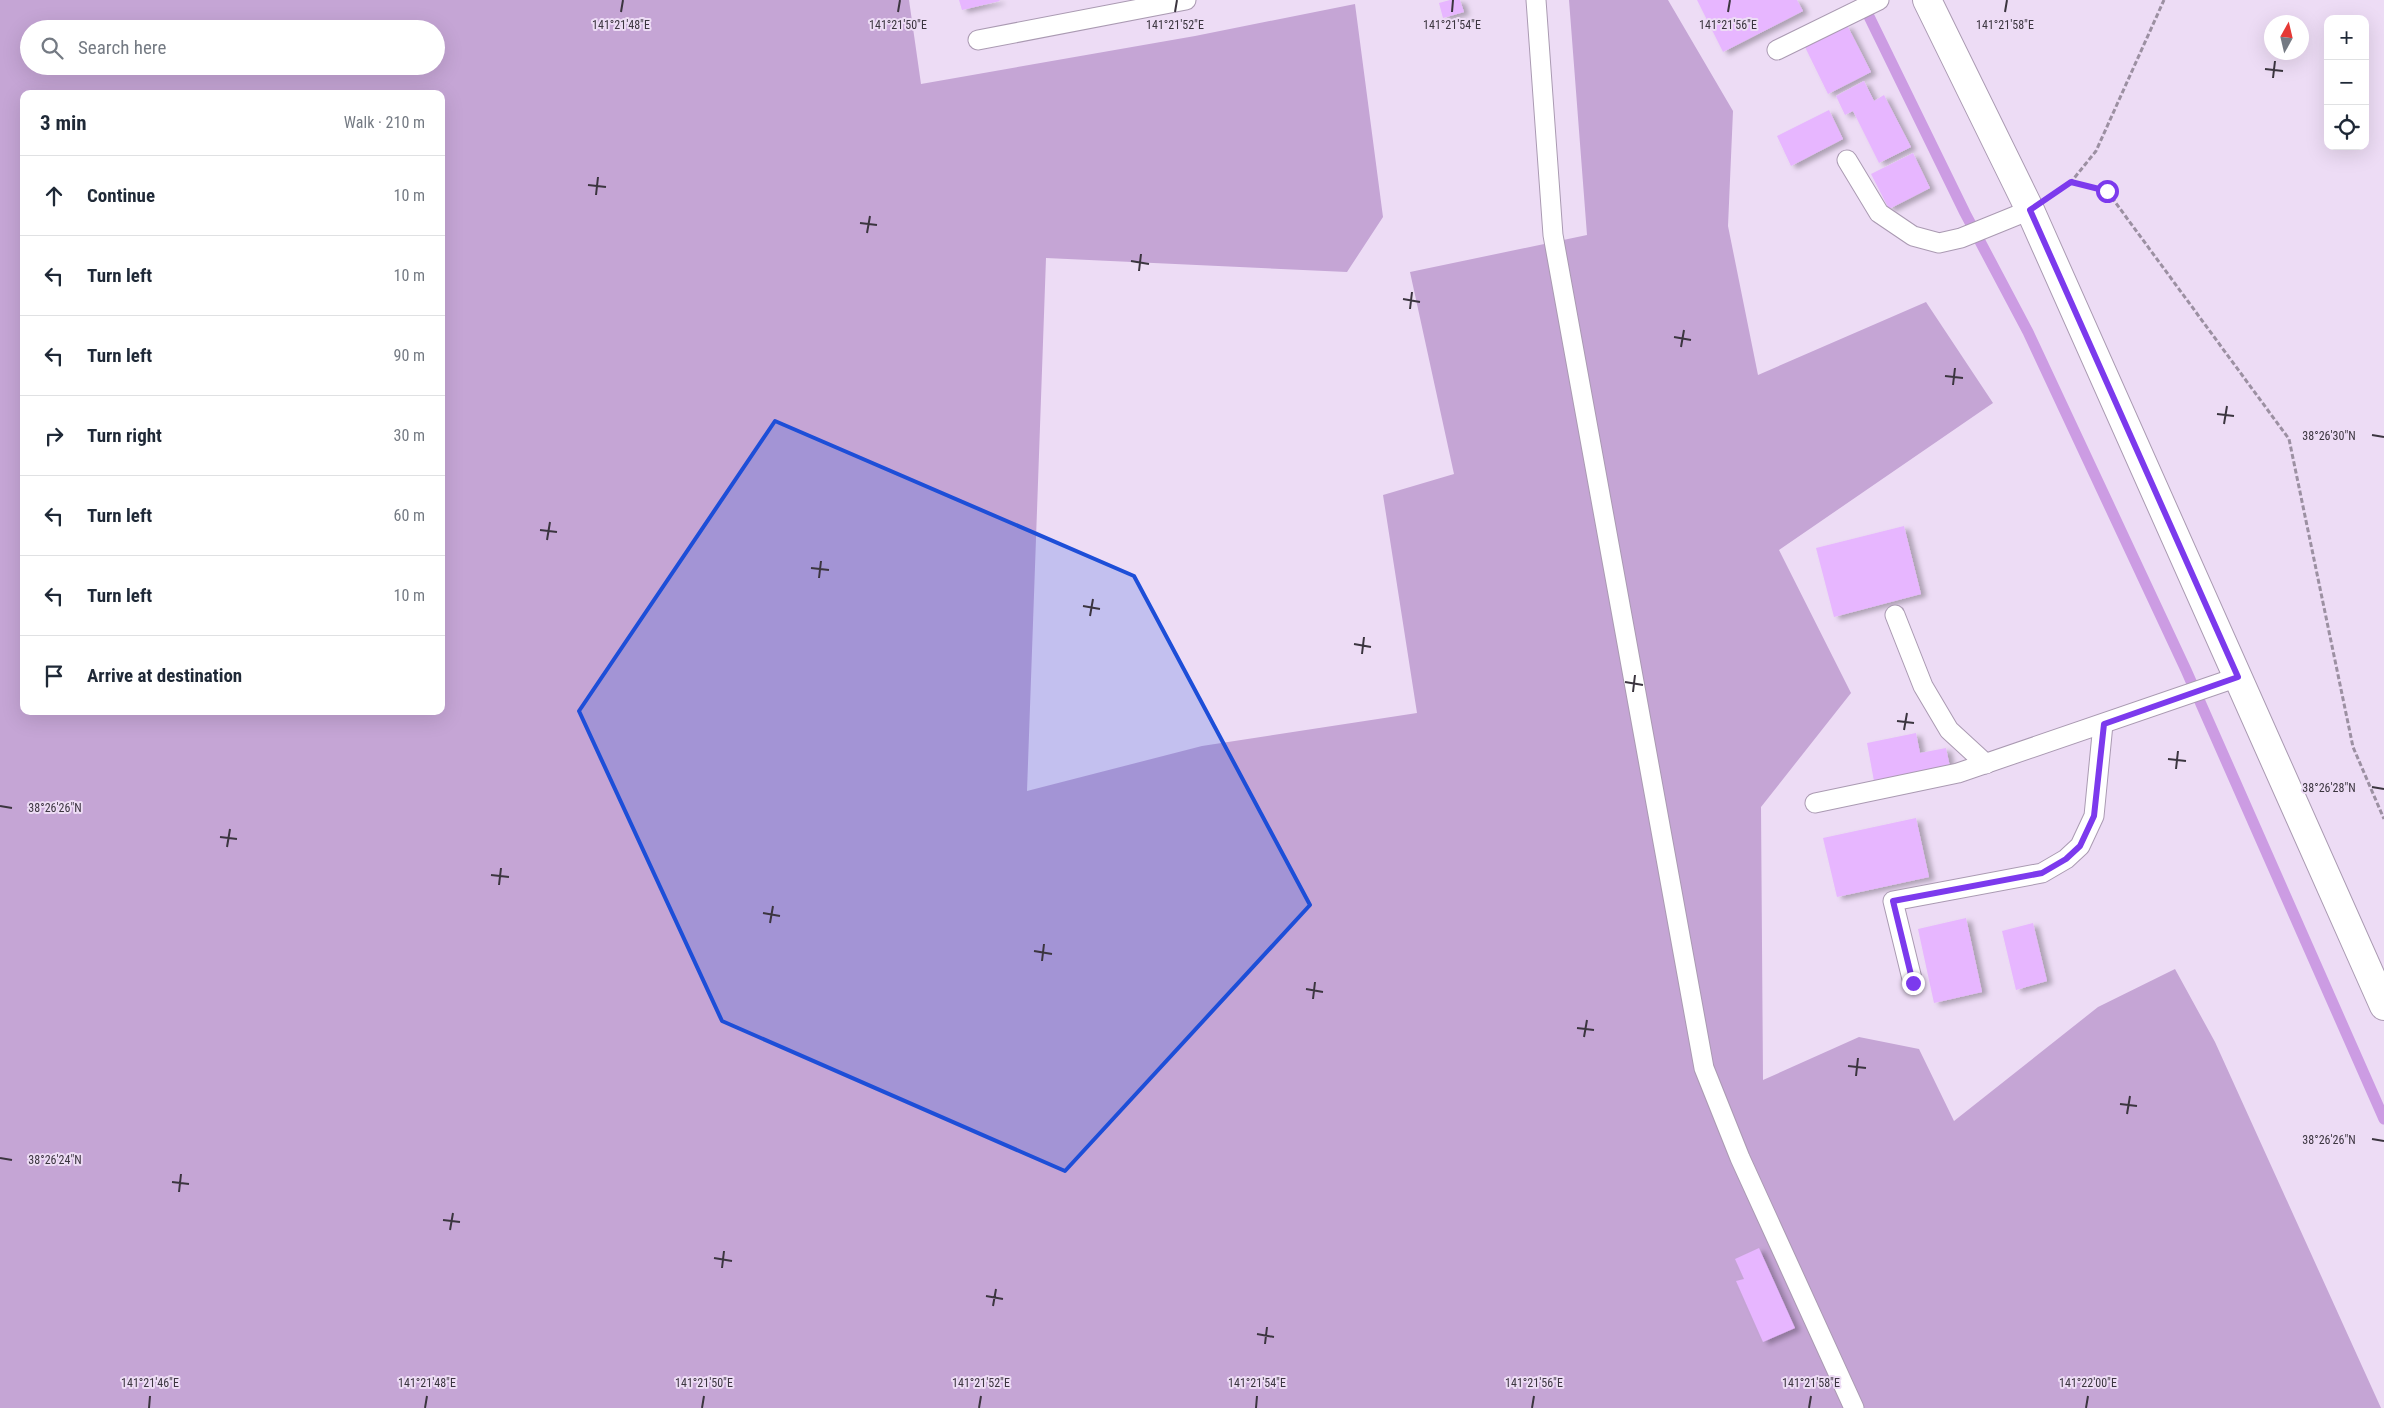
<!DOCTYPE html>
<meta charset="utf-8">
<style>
body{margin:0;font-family:"Roboto Condensed",sans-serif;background:#f2f2f3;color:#1f2937}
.controls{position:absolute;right:15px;top:15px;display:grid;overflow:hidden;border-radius:10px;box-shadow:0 5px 20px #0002}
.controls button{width:45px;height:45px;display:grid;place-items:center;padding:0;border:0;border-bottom:1px solid #e0e1e3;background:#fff;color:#1f2937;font:25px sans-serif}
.compass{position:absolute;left:2264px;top:15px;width:45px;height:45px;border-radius:50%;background:#fff;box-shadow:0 5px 20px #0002;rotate:8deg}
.stop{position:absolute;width:15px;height:15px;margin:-11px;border:4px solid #7c3aed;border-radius:50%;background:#fff}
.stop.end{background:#7c3aed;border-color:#fff;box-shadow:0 1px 5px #0008}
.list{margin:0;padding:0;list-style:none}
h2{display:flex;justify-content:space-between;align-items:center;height:65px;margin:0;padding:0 20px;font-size:21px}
h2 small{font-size:16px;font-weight:400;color:#747a83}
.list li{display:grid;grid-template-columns:32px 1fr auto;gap:15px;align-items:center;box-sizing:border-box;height:80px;padding:0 20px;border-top:1px solid #e0e1e3}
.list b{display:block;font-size:19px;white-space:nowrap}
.list em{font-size:16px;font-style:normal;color:#747a83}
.icon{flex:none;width:28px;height:28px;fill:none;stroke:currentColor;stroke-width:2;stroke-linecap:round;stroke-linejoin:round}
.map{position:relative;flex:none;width:2384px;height:1408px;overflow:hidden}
.search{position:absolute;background:#fff;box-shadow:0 5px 20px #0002;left:20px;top:20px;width:425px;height:55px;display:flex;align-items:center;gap:12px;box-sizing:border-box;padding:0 18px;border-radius:28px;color:#747a83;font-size:19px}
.panel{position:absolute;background:#fff;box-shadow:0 5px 20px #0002;left:20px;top:90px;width:425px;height:625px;border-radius:10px}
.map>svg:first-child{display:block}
</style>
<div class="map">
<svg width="2384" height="1408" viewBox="0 0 2384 1408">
<defs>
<filter id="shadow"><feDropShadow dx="5.5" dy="3" stdDeviation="2.5" flood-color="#0004"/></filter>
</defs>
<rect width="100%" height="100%" fill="#eddcf5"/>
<path fill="#c5a5d5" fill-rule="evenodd" d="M0 0H909L921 84 1195 36 1355 4 1383 217 1347 272 1046 258 1027 791 1202 746 1417 713 1383 495 1454 474 1410 272 1587 235 1569 0H1668L1733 111 1728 226 1758 375 1926 302 1993 403 1779 550 1851 693 1761 807 1763 1080 1859 1037 1919 1049 1954 1121 2098 1007 2175 969 2215 1042 2381 1408H0ZM29 29H436V66H29ZM24 94H441V711H24Z"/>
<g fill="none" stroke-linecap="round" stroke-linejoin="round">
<path stroke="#cc9ce3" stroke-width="11" d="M1862 2 1965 213 2028 332 2186 670 2384 1119"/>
</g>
<g fill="#e7b6ff" filter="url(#shadow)">
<path d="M959 0H999L1000 1 962 10Z"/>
<path d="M1450 0H1460L1464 12 1443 18 1439 3Z"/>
<path d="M1697 0H1797L1803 11 1723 52Z"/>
<path d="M1847 25 1871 72 1828 94 1805 47Z"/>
<path d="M1864 81 1874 101 1884 95 1911 147 1879 163 1853 111 1845 115 1836 96Z"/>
<path d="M1829 110 1843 139 1791 166 1777 136Z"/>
<path d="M1913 153 1930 188 1889 209 1871 174Z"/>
<path d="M1904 526 1921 594 1834 617 1816 548Z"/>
<path d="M1916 733 1920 753 1946 748 1950 767 1874 781 1867 743Z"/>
<path d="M1916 818 1929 877 1837 897 1823 838Z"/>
<path d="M1966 918 1982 992 1934 1003 1918 929Z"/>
<path d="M2033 923 2047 981 2016 990 2002 931Z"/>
<path d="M1759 1248 1795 1328 1763 1342 1736 1281 1744 1279 1735 1259Z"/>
</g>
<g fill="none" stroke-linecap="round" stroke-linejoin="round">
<defs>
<g id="service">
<path d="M1536 0 1553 235 1704 1068 1740 1158 1854 1408"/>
<path d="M978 40 1186 0"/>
<path d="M1777 50 1879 0"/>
<path d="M1847 160 1879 213 1913 236 1939 243 1961 238 2030 210"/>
<path d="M1895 615 1923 686 1949 730 1986 764"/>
<path d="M1815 803 1958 773 2238 677"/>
<path d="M1913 983 1893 901 2042 873 2066 859 2080 846 2094 816 2103 724"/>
</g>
<path id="minor" d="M1927 0 2030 210 2384 1006"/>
</defs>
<use href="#service" stroke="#aa9ab2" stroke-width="21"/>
<use href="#minor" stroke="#aa9ab2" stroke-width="30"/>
<g stroke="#9c90a2" stroke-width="3" stroke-dasharray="5 2.5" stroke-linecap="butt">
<path d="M2071 182 2107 191 2289 439 2353 747 2384 819"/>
<path d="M2057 191 2071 182 2096 151 2164 0"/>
</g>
<use href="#service" stroke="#fff" stroke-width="19"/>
<use href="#minor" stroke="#fff" stroke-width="28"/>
</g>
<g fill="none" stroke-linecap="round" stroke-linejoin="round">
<path stroke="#7c3aed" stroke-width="6" d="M1913 983 1893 901 2042 873 2066 859 2080 846 2094 816 2104 724 2238 677 2030 210 2071 182 2107 191"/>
</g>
<path fill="#1d4ed8" fill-opacity="0.2" stroke="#1d4ed8" stroke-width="4" stroke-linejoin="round" d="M775 421 1134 576 1310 905 1065 1171 722 1021 579 711Z"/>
<path fill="none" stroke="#3b353f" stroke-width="2" d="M621 12 623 0M898 12 900 0M1175 12 1177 0M1452 12 1453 0M1728 12 1730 0M2005 12 2007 0M2265 69 2283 71M2273 78 2275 61M588 185 606 187M596 195 598 177M860 223 877 225M867 233 870 216M1131 261 1149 264M1139 271 1141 254M1403 299 1420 302M1410 309 1412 292M1674 337 1691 340M1681 347 1684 330M1945 376 1963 378M1953 385 1955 368M2217 414 2234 416M2224 424 2227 406M2372 435 2384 437M540 530 557 532M547 540 550 522M811 568 829 570M819 578 821 561M1083 606 1100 609M1090 616 1093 599M1354 644 1371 647M1362 654 1364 637M1625 682 1643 685M1633 692 1635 675M1897 721 1914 723M1904 730 1907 713M2168 759 2186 761M2176 769 2178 751M2372 787 2384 789M0 806 12 808M220 837 237 839M227 847 230 829M491 875 509 877M499 885 501 868M763 913 780 916M770 923 773 906M1034 951 1052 954M1042 961 1044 944M1306 989 1323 992M1313 999 1315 982M1577 1028 1594 1030M1584 1037 1587 1020M1848 1066 1866 1068M1856 1076 1858 1058M2120 1104 2137 1106M2127 1114 2130 1096M2372 1139 2384 1141M0 1158 12 1160M172 1182 189 1184M179 1192 181 1174M443 1220 460 1222M450 1230 453 1213M714 1258 732 1261M722 1268 724 1251M986 1296 1003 1299M993 1306 996 1289M1257 1334 1274 1337M1265 1344 1267 1327M149 1408 150 1396M425 1408 427 1396M702 1408 704 1396M979 1408 981 1396M1256 1408 1257 1396M1532 1408 1534 1396M1809 1408 1811 1396M2086 1408 2088 1396"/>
<g font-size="12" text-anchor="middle" fill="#3b353f" stroke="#eddcf5" stroke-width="4" stroke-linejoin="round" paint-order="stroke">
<text x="621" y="29">141°21'48"E</text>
<text x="898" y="29">141°21'50"E</text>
<text x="1175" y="29">141°21'52"E</text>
<text x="1452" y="29">141°21'54"E</text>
<text x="1728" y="29">141°21'56"E</text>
<text x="2005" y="29">141°21'58"E</text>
<text x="2329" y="440">38°26'30"N</text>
<text x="2329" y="792">38°26'28"N</text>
<text x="55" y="812">38°26'26"N</text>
<text x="2329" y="1144">38°26'26"N</text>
<text x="55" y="1164">38°26'24"N</text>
<text x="150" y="1387">141°21'46"E</text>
<text x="427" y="1387">141°21'48"E</text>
<text x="704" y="1387">141°21'50"E</text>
<text x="981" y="1387">141°21'52"E</text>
<text x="1257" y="1387">141°21'54"E</text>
<text x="1534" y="1387">141°21'56"E</text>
<text x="1811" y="1387">141°21'58"E</text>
<text x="2088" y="1387">141°22'00"E</text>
</g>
</svg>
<div class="controls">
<button>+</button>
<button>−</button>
<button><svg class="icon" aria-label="locate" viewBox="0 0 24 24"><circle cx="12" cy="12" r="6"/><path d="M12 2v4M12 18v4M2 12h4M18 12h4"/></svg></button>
</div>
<svg class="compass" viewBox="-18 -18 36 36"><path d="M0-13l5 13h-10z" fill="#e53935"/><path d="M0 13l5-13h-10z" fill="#747a83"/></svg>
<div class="stop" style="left:2107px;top:191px"></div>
<div class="stop end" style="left:1913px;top:983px"></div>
<div class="search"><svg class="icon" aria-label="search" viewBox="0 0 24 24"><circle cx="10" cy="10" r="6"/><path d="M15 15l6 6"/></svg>Search here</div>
<section class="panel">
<h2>3 min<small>Walk · 210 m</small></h2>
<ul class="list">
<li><svg class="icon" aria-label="ahead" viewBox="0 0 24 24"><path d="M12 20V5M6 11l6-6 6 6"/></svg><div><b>Continue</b></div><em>10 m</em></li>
<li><svg class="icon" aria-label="left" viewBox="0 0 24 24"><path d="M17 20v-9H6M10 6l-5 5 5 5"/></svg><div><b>Turn left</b></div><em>10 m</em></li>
<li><svg class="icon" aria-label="left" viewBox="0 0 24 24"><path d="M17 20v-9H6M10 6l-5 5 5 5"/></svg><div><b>Turn left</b></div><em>90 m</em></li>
<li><svg class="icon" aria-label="right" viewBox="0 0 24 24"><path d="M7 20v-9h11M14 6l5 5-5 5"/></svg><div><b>Turn right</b></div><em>30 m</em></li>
<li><svg class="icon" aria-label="left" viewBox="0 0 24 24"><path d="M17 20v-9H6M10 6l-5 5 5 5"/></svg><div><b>Turn left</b></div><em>60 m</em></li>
<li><svg class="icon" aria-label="left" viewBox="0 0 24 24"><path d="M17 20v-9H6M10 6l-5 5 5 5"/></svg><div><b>Turn left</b></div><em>10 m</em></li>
<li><svg class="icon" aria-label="arrive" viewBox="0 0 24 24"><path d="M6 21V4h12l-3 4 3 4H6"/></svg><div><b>Arrive at destination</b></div></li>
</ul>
</section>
</div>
